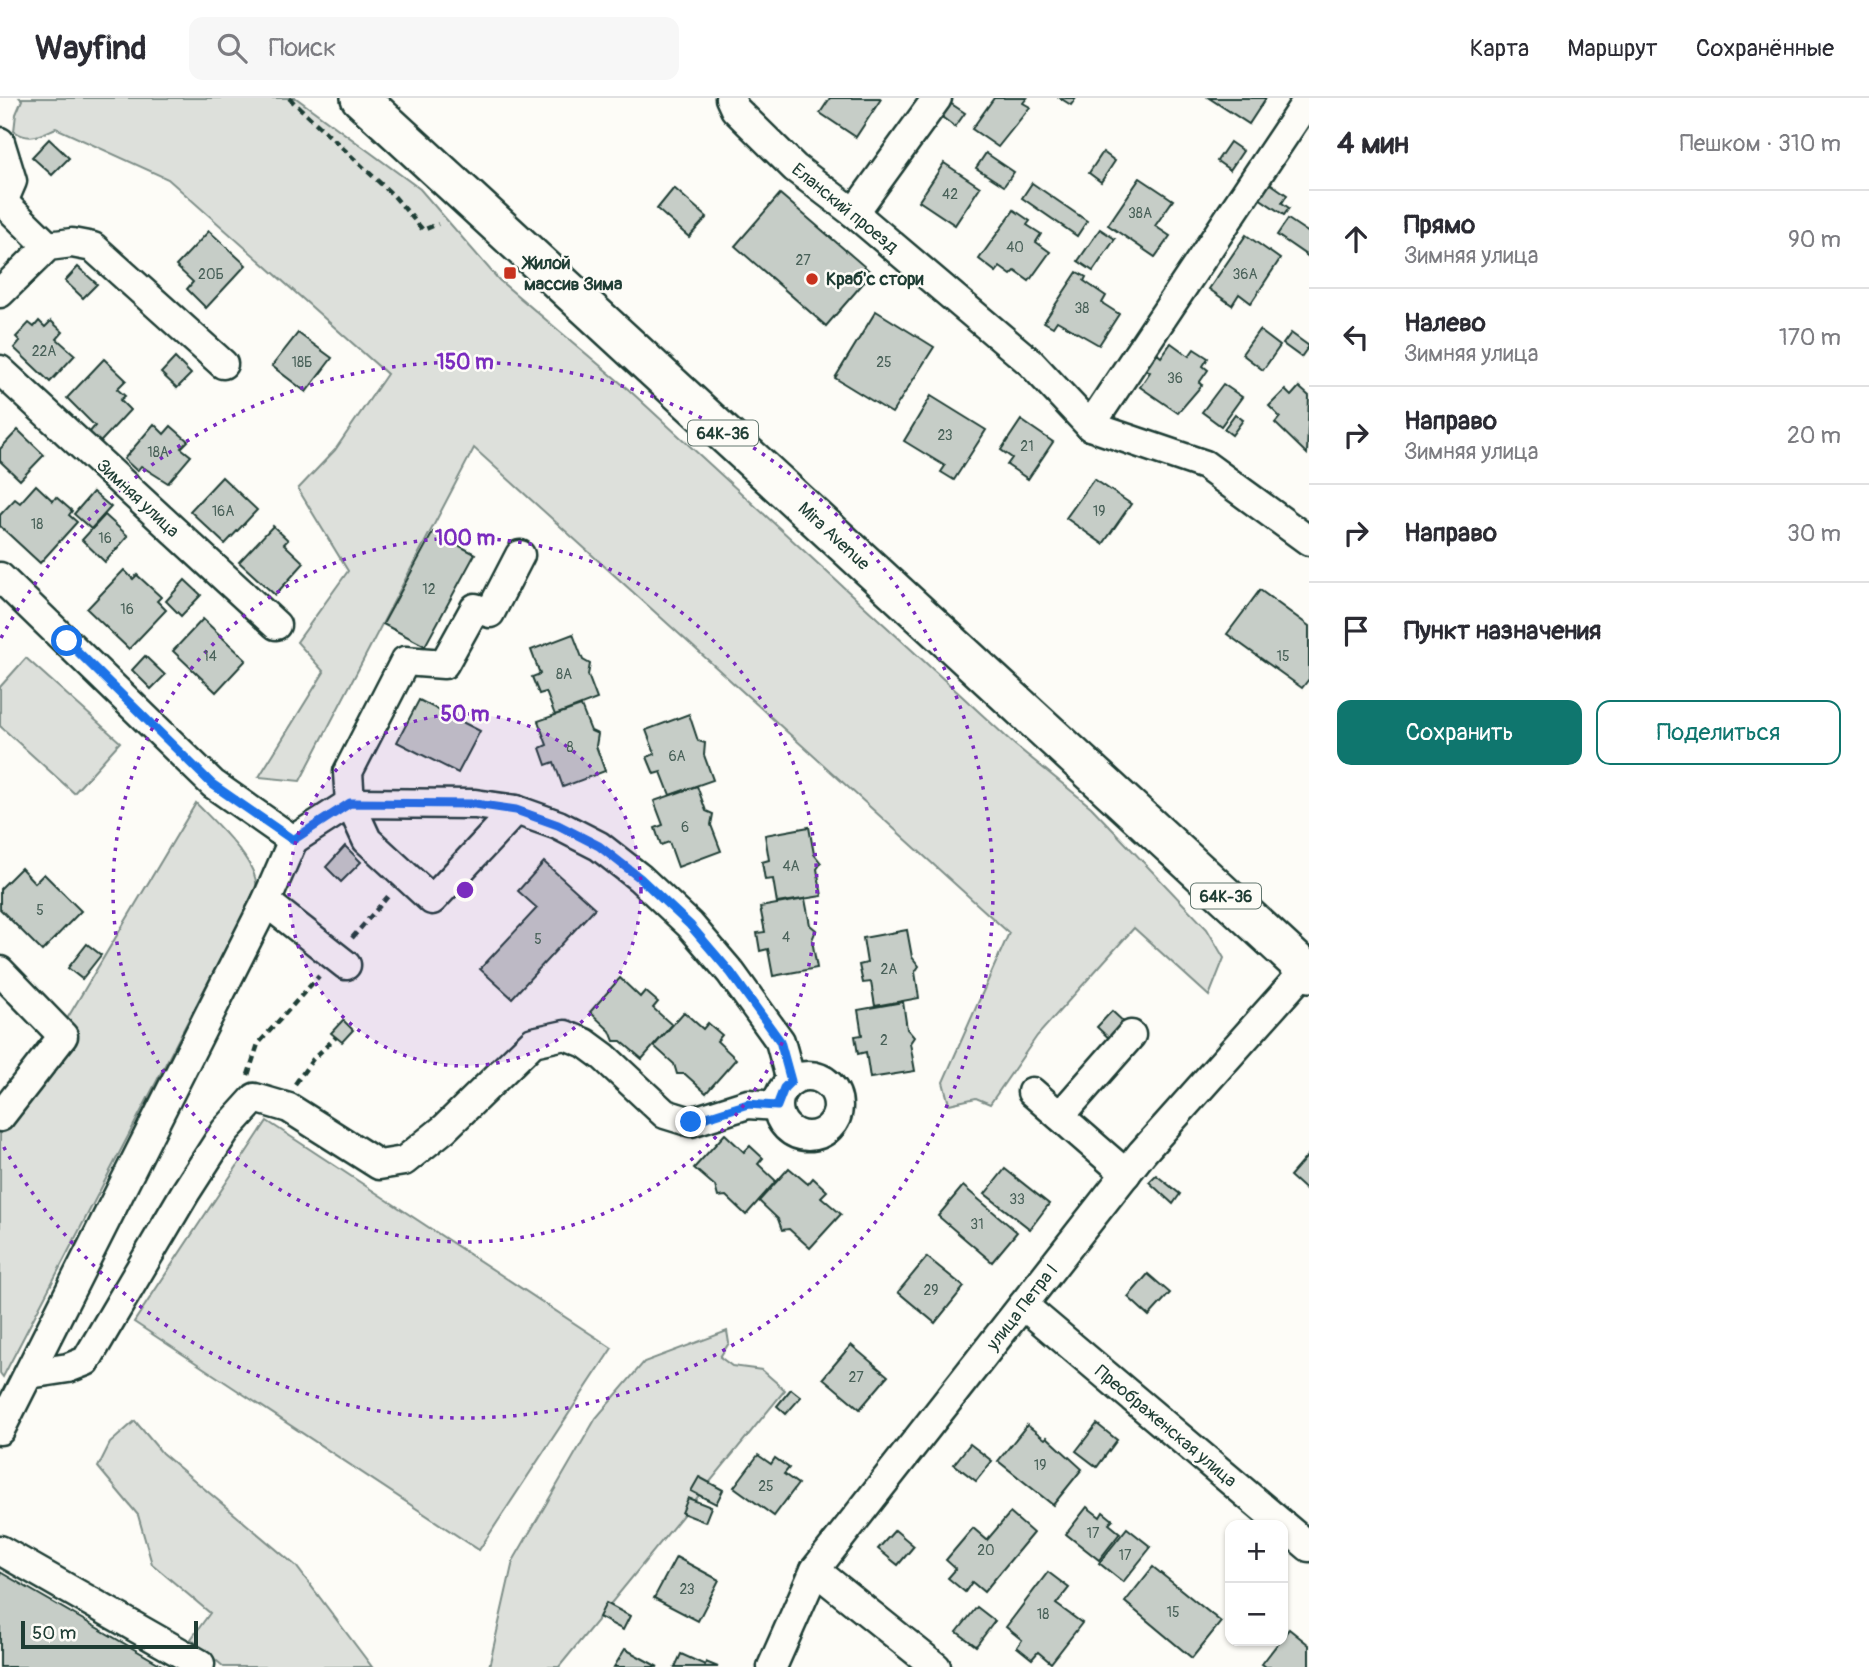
<!DOCTYPE html>
<html lang="ru">
<meta charset="utf-8">
<style>
body{margin:0;font-family:Pangolin,sans-serif;background:#f7f7f7;color:#2b2b33}
.controls{position:absolute;right:21px;bottom:21px;display:grid;overflow:hidden;border-radius:14px;box-shadow:0 2px 5px #0004}
.controls button{width:63px;height:63px;display:grid;place-items:center;padding:0;border:0;border-bottom:2px solid #e1e1e2;background:#fff;color:#2b2b33;font:35px sans-serif}
.scale{position:absolute;left:21px;bottom:18px;width:177px;box-sizing:border-box;padding-left:7px;border:4px solid #1f3d34;border-top:0;font-size:19px;line-height:24px;white-space:nowrap;color:#1f3d34;-webkit-text-stroke:5px #fdfcf7;paint-order:stroke}
.stop{position:absolute;width:21px;height:21px;margin:-16px;border:5px solid #1a73e8;border-radius:50%;background:#fff}
.stop.end{background:#1a73e8;border-color:#fff;box-shadow:0 2px 7px #0008}
.list{margin:0;padding:0;list-style:none}
h2{display:flex;justify-content:space-between;align-items:center;height:91px;margin:0;padding:0 28px;font-size:30px}
h2 small{font-size:23px;font-weight:400;color:#7c7c81}
.list li{display:grid;grid-template-columns:46px 1fr auto;gap:21px;align-items:center;box-sizing:border-box;height:98px;padding:0 28px;border-top:2px solid #e1e1e2}
.list b{display:block;font-size:26px;white-space:nowrap}
.list p{margin:0;font-size:23px;white-space:nowrap;color:#7c7c81}
.list em{font-size:23px;font-style:normal;color:#7c7c81}
.actions{display:flex;gap:14px;padding:21px 28px}
.actions a{flex:1;padding:16px 0;border:2px solid #0f766e;border-radius:14px;text-align:center;font-size:24px;color:#0f766e}
.actions .main{background:#0f766e;color:#fff}
.icon{flex:none;width:38px;height:38px;fill:none;stroke:currentColor;stroke-width:2;stroke-linecap:round;stroke-linejoin:round}
.map{position:relative;flex:none;width:1309px;height:1569px;overflow:hidden}
header{display:flex;align-items:center;gap:42px;box-sizing:border-box;height:98px;padding:0 35px;background:#fff;border-bottom:2px solid #e1e1e2}
header strong{font-size:33px}
nav{display:flex;gap:38px;margin-inline-start:auto;font-size:24px}
.search{width:490px;height:63px;background:#f7f7f7;display:flex;align-items:center;gap:18px;box-sizing:border-box;padding:0 24px;border-radius:14px;color:#7c7c81;font-size:26px}
main{display:flex}
aside{flex:1;background:#fff}
.map>svg:first-child{display:block}
</style>
<header>
<strong>Wayfind</strong>
<div class="search"><svg class="icon" aria-label="search" viewBox="0 0 24 24"><circle cx="10" cy="10" r="6"/><path d="M15 15l6 6"/></svg>Поиск</div>
<nav><a>Карта</a><a>Маршрут</a><a>Сохранённые</a></nav>
</header>
<main>
<div class="map">
<svg width="1309" height="1569" viewBox="0 0 1309 1569">
<rect width="100%" height="100%" fill="#fdfcf7"/>
<filter id="ink" filterUnits="userSpaceOnUse"><feTurbulence type="fractalNoise" baseFrequency=".0143" numOctaves="2"/><feDisplacementMap in="SourceGraphic" scale="14" xChannelSelector="R" yChannelSelector="G"/><feConvolveMatrix kernelMatrix="1 2 1 2 8 2 1 2 1" color-interpolation-filters="sRGB"/></filter>
<g filter="url(#ink)">
<g fill="#dde0db" stroke="#7e8e88" stroke-width="2">
<path d="M20 0H296L420 91 499 182 629 292 1015 647 1091 709 1207 831 1224 860 1209 898 1134 830 1037 938 990 1006 976 1000 949 1006 943 984 1009 835 474 350 300 683 259 679 324 574 297 544 348 473 298 391 335 352 387 276 168 81 56 30C40 37 30 44 14 33L16 16 22 2Z"/>
<path d="M26 560 120 644 74 695 0 628V589Z"/>
<path d="M196 705C214 724 261 766 256 792L3 1279 0 1275V1033Z"/>
<path d="M267 1023 612 1250 479 1452 134 1224Z"/>
<path d="M727 1233 729 1245 720 1259 732 1268 762 1272 785 1292 559 1569H489L513 1463 596 1320 644 1264Z"/>
<path d="M135 1323 162 1355 296 1468 372 1569H224L191 1541 210 1515 152 1466 138 1417 98 1369 110 1345Z"/>
</g>
<g fill="#c6cdc7" stroke="#1f3d34" stroke-width="2">
<path d="M830 0H880L881 1 856 39 820 15Z"/>
<path d="M994 0H1027L1023 5 1030 9 998 49 972 31Z"/>
<path d="M1060 0H1076L1071 7Z"/>
<path d="M1209 0H1266L1249 26Z"/>
<path d="M947 3 965 15 955 29 938 16Z"/>
<path d="M49 41 69 60 52 77 32 59Z"/>
<path d="M1230 44 1243 53 1230 72 1217 63Z"/>
<path d="M1103 54 1115 63 1101 84 1089 75Z"/>
<path d="M986 55 1014 74 1004 88 976 70Z"/>
<path d="M944 65 980 89 955 127 919 103Z"/>
<path d="M1140 80 1173 102 1155 128 1170 138 1155 159 1108 127Z"/>
<path d="M1267 83 1287 97 1282 105 1289 110 1284 117 1256 98Z"/>
<path d="M1032 85 1087 123 1077 138 1022 100Z"/>
<path d="M674 90 707 119 689 139 657 111Z"/>
<path d="M780 96 872 175 826 228 735 148Z"/>
<path d="M1014 112 1030 123 1027 127 1041 136 1036 144 1050 154 1029 183 1015 173 1011 177 1000 169 996 174 979 161Z"/>
<path d="M1288 121 1309 135V159L1277 137Z"/>
<path d="M1100 131 1115 141 1093 173 1078 163Z"/>
<path d="M209 133 246 167 206 210 187 191 193 184 176 168Z"/>
<path d="M1246 137 1280 161 1251 205 1239 196 1232 207 1209 191Z"/>
<path d="M78 169 97 186 83 200 65 183Z"/>
<path d="M1077 174 1086 179 1084 183 1106 198 1102 205 1119 216 1099 247 1057 223 1053 229 1044 224Z"/>
<path d="M876 213 934 249 892 315 835 280Z"/>
<path d="M39 223 45 229 51 223 63 234 57 241 75 257 50 284 14 250 20 243 16 239 29 225 34 229Z"/>
<path d="M1259 232 1280 248 1263 272 1242 256Z"/>
<path d="M298 235 332 260 306 294 272 268Z"/>
<path d="M1291 235 1309 248 1301 259 1283 246Z"/>
<path d="M1171 245 1189 258 1194 251 1208 260 1203 268 1208 272 1199 285 1202 287 1178 315 1140 289 1150 274 1144 270 1155 254 1161 259Z"/>
<path d="M175 260 191 276 177 290 161 275Z"/>
<path d="M104 261 126 282 117 291 125 298 120 302 130 312 92 353 82 343 95 328 67 300Z"/>
<path d="M1223 286 1242 299 1221 328 1202 314Z"/>
<path d="M1299 289 1309 298 1307 356 1275 325 1280 319 1269 308 1285 292 1291 298Z"/>
<path d="M931 298 986 332 954 382 941 374 945 368 904 343Z"/>
<path d="M1235 316 1243 322 1232 337 1224 331Z"/>
<path d="M1021 322 1053 344 1028 381 1007 367 1012 360 1001 352Z"/>
<path d="M154 326 164 336 171 328 188 343 181 350 191 358 168 385 141 368 137 373 124 361Z"/>
<path d="M18 332 44 357 20 382 0 363V351Z"/>
<path d="M222 379 257 412 225 446 190 413Z"/>
<path d="M1094 381 1131 406 1103 446 1066 420Z"/>
<path d="M36 387 53 403 56 399 72 413 69 417 77 424 40 465 0 428V417L15 401 20 405Z"/>
<path d="M93 394 111 409 91 431 74 416Z"/>
<path d="M105 417 128 438 105 464 82 442Z"/>
<path d="M273 428 288 442 284 446 304 465 275 497 239 464Z"/>
<path d="M433 434 475 456 425 548 383 526Z"/>
<path d="M124 472 133 481 137 477 161 499 157 503 166 512 129 551 87 511Z"/>
<path d="M185 482 201 497 181 518 166 503Z"/>
<path d="M1260 492 1309 528V581L1302 590 1227 536Z"/>
<path d="M203 521 246 562 216 594 173 553Z"/>
<path d="M573 536 583 562 590 566 588 577 597 601 555 617 546 594 539 596 532 579 540 576 531 552Z"/>
<path d="M145 558 165 577 151 591 132 572Z"/>
<path d="M419 602 480 633 458 675 397 644Z"/>
<path d="M581 608 591 633 598 636 596 648 605 673 563 689 554 664 546 667 540 650 547 647 538 623Z"/>
<path d="M689 616 698 643 705 645 704 657 713 682 670 697 661 674 654 676 647 659 655 656 646 632Z"/>
<path d="M697 688 706 713 713 716 711 727 721 753 678 769 669 744 661 747 655 730 663 727 654 703Z"/>
<path d="M809 729 814 756 821 765 817 771 822 798 777 805 773 781 765 782 762 764 769 762 765 737Z"/>
<path d="M345 748 361 764 341 784 326 769Z"/>
<path d="M544 764 595 810 512 900 480 871 537 810 518 793Z"/>
<path d="M21 770 35 785 44 776 81 813 42 853 0 811V791Z"/>
<path d="M805 801 810 827 816 832 812 842 817 870 773 878 768 851 760 853 757 835 765 834 760 809Z"/>
<path d="M907 832 912 859 919 868 915 874 919 900 875 908 871 884 863 885 859 867 867 865 863 840Z"/>
<path d="M87 846 101 857 82 881 68 870Z"/>
<path d="M620 880 640 899 645 893 658 904 653 910 672 927 642 961 621 943H614L610 933 590 914Z"/>
<path d="M903 904 907 931 914 939 910 945 915 973 870 980 866 954 858 956 855 938 862 937 858 912Z"/>
<path d="M1112 913 1128 928 1113 944 1097 929Z"/>
<path d="M684 914 703 931 708 925 722 937 717 943 736 961 706 995 685 976H677L674 966 654 948Z"/>
<path d="M343 922 353 932 342 944 331 935Z"/>
<path d="M725 1036 744 1054 750 1048 763 1060 758 1066 776 1083 746 1117 726 1098 718 1099 715 1088 694 1070Z"/>
<path d="M1309 1056V1095L1290 1078Z"/>
<path d="M789 1070 808 1086 813 1080 827 1093 821 1099 841 1116 810 1150 789 1131 782 1132 778 1121 759 1103Z"/>
<path d="M1005 1071 1049 1106 1030 1131 985 1096Z"/>
<path d="M1156 1077 1180 1096 1173 1106 1149 1084Z"/>
<path d="M963 1088 1017 1134 992 1164 938 1118Z"/>
<path d="M927 1159 964 1189 935 1225 898 1194Z"/>
<path d="M1148 1176 1170 1195 1149 1218 1128 1199Z"/>
<path d="M851 1247 888 1278 860 1311 823 1280Z"/>
<path d="M791 1291 801 1299 786 1316 777 1308Z"/>
<path d="M1097 1326 1117 1342 1097 1369 1076 1353Z"/>
<path d="M1027 1327 1045 1341 1047 1339 1082 1371 1053 1407 998 1363Z"/>
<path d="M970 1346 992 1363 976 1383 954 1366Z"/>
<path d="M758 1357 771 1366 775 1360 789 1370 784 1376 798 1386 774 1418 734 1389Z"/>
<path d="M699 1379 723 1392 716 1406 691 1393Z"/>
<path d="M688 1400 711 1409 705 1424 682 1415Z"/>
<path d="M1087 1409 1100 1419 1103 1414 1113 1422 1109 1426 1120 1435 1099 1462 1066 1436Z"/>
<path d="M1010 1415 1033 1435 984 1494 972 1484 965 1494 948 1480 956 1471 946 1462 973 1430 987 1442Z"/>
<path d="M1127 1430 1151 1449 1123 1484 1099 1465Z"/>
<path d="M895 1432 914 1448 898 1467 878 1451Z"/>
<path d="M676 1459 719 1482 698 1523 654 1500Z"/>
<path d="M1153 1469 1221 1524 1192 1560 1125 1504Z"/>
<path d="M0 1474 165 1569H0Z"/>
<path d="M1048 1474 1069 1490 1056 1506 1082 1525 1051 1565 1038 1554 1032 1561 1017 1549 1022 1542 1006 1529Z"/>
<path d="M606 1505 630 1518 623 1532 599 1519Z"/>
<path d="M977 1509 995 1523 976 1548 957 1534Z"/>
<path d="M1289 1531 1309 1547V1569H1266L1262 1566Z"/>
<path d="M625 1551 658 1569H614Z"/>
<path d="M681 1556 705 1567 706 1564 718 1569H675Z"/>
</g>
<g fill="none" stroke-linecap="round" stroke-linejoin="round">
<defs>
<g id="minor">
<path d="M730 0 735 11 795 70 854 115 1031 265 1090 328"/>
<path d="M1309 0 1090 328 1205 367 1309 443"/>
<path d="M0 44 12 83 3 104"/>
<path d="M3 104 48 148"/>
<path d="M854 115 937 0"/>
<path d="M0 195 48 148 72 145 93 149 223 266"/>
<path d="M0 272 276 527"/>
<path d="M0 479 213 686 293 742 350 705 475 706 516 712 558 727 599 748 640 780 690 827 731 875 780 943 791 983"/>
<path d="M516 712 432 802 367 742 350 705 348 674 405 563 444 566 475 510 490 515 520 457"/>
<path d="M266 804 346 867"/>
<path d="M0 873 63 938 0 1019"/>
<circle cx="808" cy="1008" r="30"/>
<path d="M1032 994 1126 1076"/>
<path d="M1060 1018 1131 937"/>
<path d="M1023 1207 1309 1449"/>
<path d="M29 1276 68 1270 86 1263 185 1095 225 1033 255 1000 289 1010 379 1067 404 1063 445 1030 533 944 565 937 585 945 604 959 665 1016 691 1024 748 1006 777 1008"/>
<path d="M0 1332 266 804 293 742"/>
<path d="M0 1452 200 1566 198 1569"/>
<path d="M815 1472 936 1569"/>
<path d="M772 1569 815 1472 1142 1055 1309 868"/>
</g>
<path id="major" d="M360 0 1309 875"/>
</defs>
<use href="#minor" stroke="#1f3d34" stroke-width="33"/>
<use href="#major" stroke="#1f3d34" stroke-width="42"/>
<g stroke="#1f3d34" stroke-width="4.5" stroke-dasharray="7 5" stroke-linecap="butt">
<path d="M289 0 394 98 423 132 438 126"/>
<path d="M352 840 390 796"/>
<path d="M248 977 258 946 319 878"/>
<path d="M295 986 313 961 336 939"/>
</g>
<use href="#minor" stroke="#fdfcf7" stroke-width="28"/>
<use href="#major" stroke="#fdfcf7" stroke-width="37"/>
</g>
</g>
<g fill="none" stroke-linecap="round" stroke-linejoin="round" filter="url(#ink)">
<path stroke="#1a73e8" stroke-width="9" d="M67 543 212 686 293 742 350 705 475 706 516 712 558 727 599 748 640 780 690 827 731 875 780 943 791 983 784 990 777 1008 748 1006 691 1024"/>
</g>
<circle cx="465" cy="792" r="176" fill="#7b2cbf" fill-opacity=".12"/>
<g fill="none" stroke="#7b2cbf" stroke-width="3.5" stroke-dasharray="3.5 7">
<circle cx="465" cy="792" r="176"/>
<circle cx="465" cy="792" r="352"/>
<path d="M1 540A528 528 0 1 1 1 1044"/>
</g>
<g fill="#c8321e" stroke="#fdfcf7" stroke-width="2.5">
<rect x="503" y="168" width="14" height="14" rx="3.5"/>
<circle cx="812" cy="181" r="7"/>
</g>
<g text-anchor="middle" stroke-width="5" stroke-linejoin="round" paint-order="stroke">
<g font-size="14" fill="#496159">
<text x="950" y="101">42</text>
<text x="1140" y="120">38А</text>
<text x="1015" y="154">40</text>
<text x="803" y="167">27</text>
<text x="211" y="181">20Б</text>
<text x="1245" y="181">36А</text>
<text x="1082" y="215">38</text>
<text x="44" y="258">22А</text>
<text x="302" y="269">18Б</text>
<text x="884" y="269">25</text>
<text x="1175" y="285">36</text>
<text x="945" y="342">23</text>
<text x="1027" y="353">21</text>
<text x="158" y="359">18А</text>
<text x="223" y="418">16А</text>
<text x="1099" y="418">19</text>
<text x="37" y="431">18</text>
<text x="105" y="445">16</text>
<text x="429" y="496">12</text>
<text x="127" y="516">16</text>
<text x="210" y="563">14</text>
<text x="1283" y="563">15</text>
<text x="564" y="581">8А</text>
<text x="570" y="654">8</text>
<text x="677" y="663">6А</text>
<text x="685" y="734">6</text>
<text x="791" y="773">4А</text>
<text x="40" y="817">5</text>
<text x="786" y="844">4</text>
<text x="538" y="846">5</text>
<text x="889" y="876">2А</text>
<text x="884" y="947">2</text>
<text x="1017" y="1106">33</text>
<text x="977" y="1131">31</text>
<text x="931" y="1197">29</text>
<text x="856" y="1284">27</text>
<text x="1040" y="1372">19</text>
<text x="766" y="1393">25</text>
<text x="1093" y="1440">17</text>
<text x="986" y="1457">20</text>
<text x="1125" y="1462">17</text>
<text x="687" y="1496">23</text>
<text x="1173" y="1519">15</text>
<text x="1043" y="1521">18</text>
</g>
<g fill="#fdfcf7" stroke="#62766e" stroke-width="2">
<rect x="688" y="322.5" width="70" height="25" rx="5"/>
<rect x="1191" y="785.5" width="70" height="25" rx="5"/>
</g>
<g font-size="16" font-weight="bold" fill="#1f3d34">
<text x="723" y="341">64К-36</text>
<text x="1226" y="804">64К-36</text>
</g>
<g font-size="18" fill="#1f3d34" stroke="#fdfcf7">
<text transform="translate(845 110) rotate(39)" y="6">Еланский проезд</text>
<text transform="translate(138 400) rotate(43)" y="6">Зимняя улица</text>
<text transform="translate(834 438) rotate(43)" y="6">Mira Avenue</text>
<text transform="translate(1022 1209) rotate(-52)" y="6">улица Петра I</text>
<text transform="translate(1166 1328) rotate(40)" y="6">Преображенская улица</text>
</g>
<g font-size="18" font-weight="bold" fill="#1f3d34" stroke="#fdfcf7" text-anchor="start">
<text x="524" y="171">Жилой<tspan x="524" dy="21">массив Зима</tspan></text>
<text x="826" y="187">Краб'с стори</text>
</g>
</g>
<circle cx="465" cy="792" r="10" fill="#7b2cbf" stroke="#fdfcf7" stroke-width="3.5"/>
<g font-size="21" text-anchor="middle" font-weight="bold" fill="#7b2cbf" stroke="#fdfcf7" stroke-width="5" stroke-linejoin="round" paint-order="stroke">
<text x="465" y="271">150 m</text>
<text x="465" y="447">100 m</text>
<text x="465" y="623">50 m</text>
</g>
</svg>
<div class="controls">
<button>+</button>
<button>−</button>
</div>
<div class="scale">50 m</div>
<div class="stop" style="left:67px;top:543px"></div>
<div class="stop end" style="left:691px;top:1024px"></div>
</div>
<aside>
<h2>4 мин<small>Пешком · 310 m</small></h2>
<ul class="list">
<li><svg class="icon" aria-label="ahead" viewBox="0 0 24 24"><path d="M12 20V5M6 11l6-6 6 6"/></svg><div><b>Прямо</b><p>Зимняя улица</p></div><em>90 m</em></li>
<li><svg class="icon" aria-label="left" viewBox="0 0 24 24"><path d="M17 20v-9H6M10 6l-5 5 5 5"/></svg><div><b>Налево</b><p>Зимняя улица</p></div><em>170 m</em></li>
<li><svg class="icon" aria-label="right" viewBox="0 0 24 24"><path d="M7 20v-9h11M14 6l5 5-5 5"/></svg><div><b>Направо</b><p>Зимняя улица</p></div><em>20 m</em></li>
<li><svg class="icon" aria-label="right" viewBox="0 0 24 24"><path d="M7 20v-9h11M14 6l5 5-5 5"/></svg><div><b>Направо</b></div><em>30 m</em></li>
<li><svg class="icon" aria-label="arrive" viewBox="0 0 24 24"><path d="M6 21V4h12l-3 4 3 4H6"/></svg><div><b>Пункт назначения</b></div></li>
</ul>
<div class="actions"><a class="main">Сохранить</a><a>Поделиться</a></div>
</aside>
</main>
